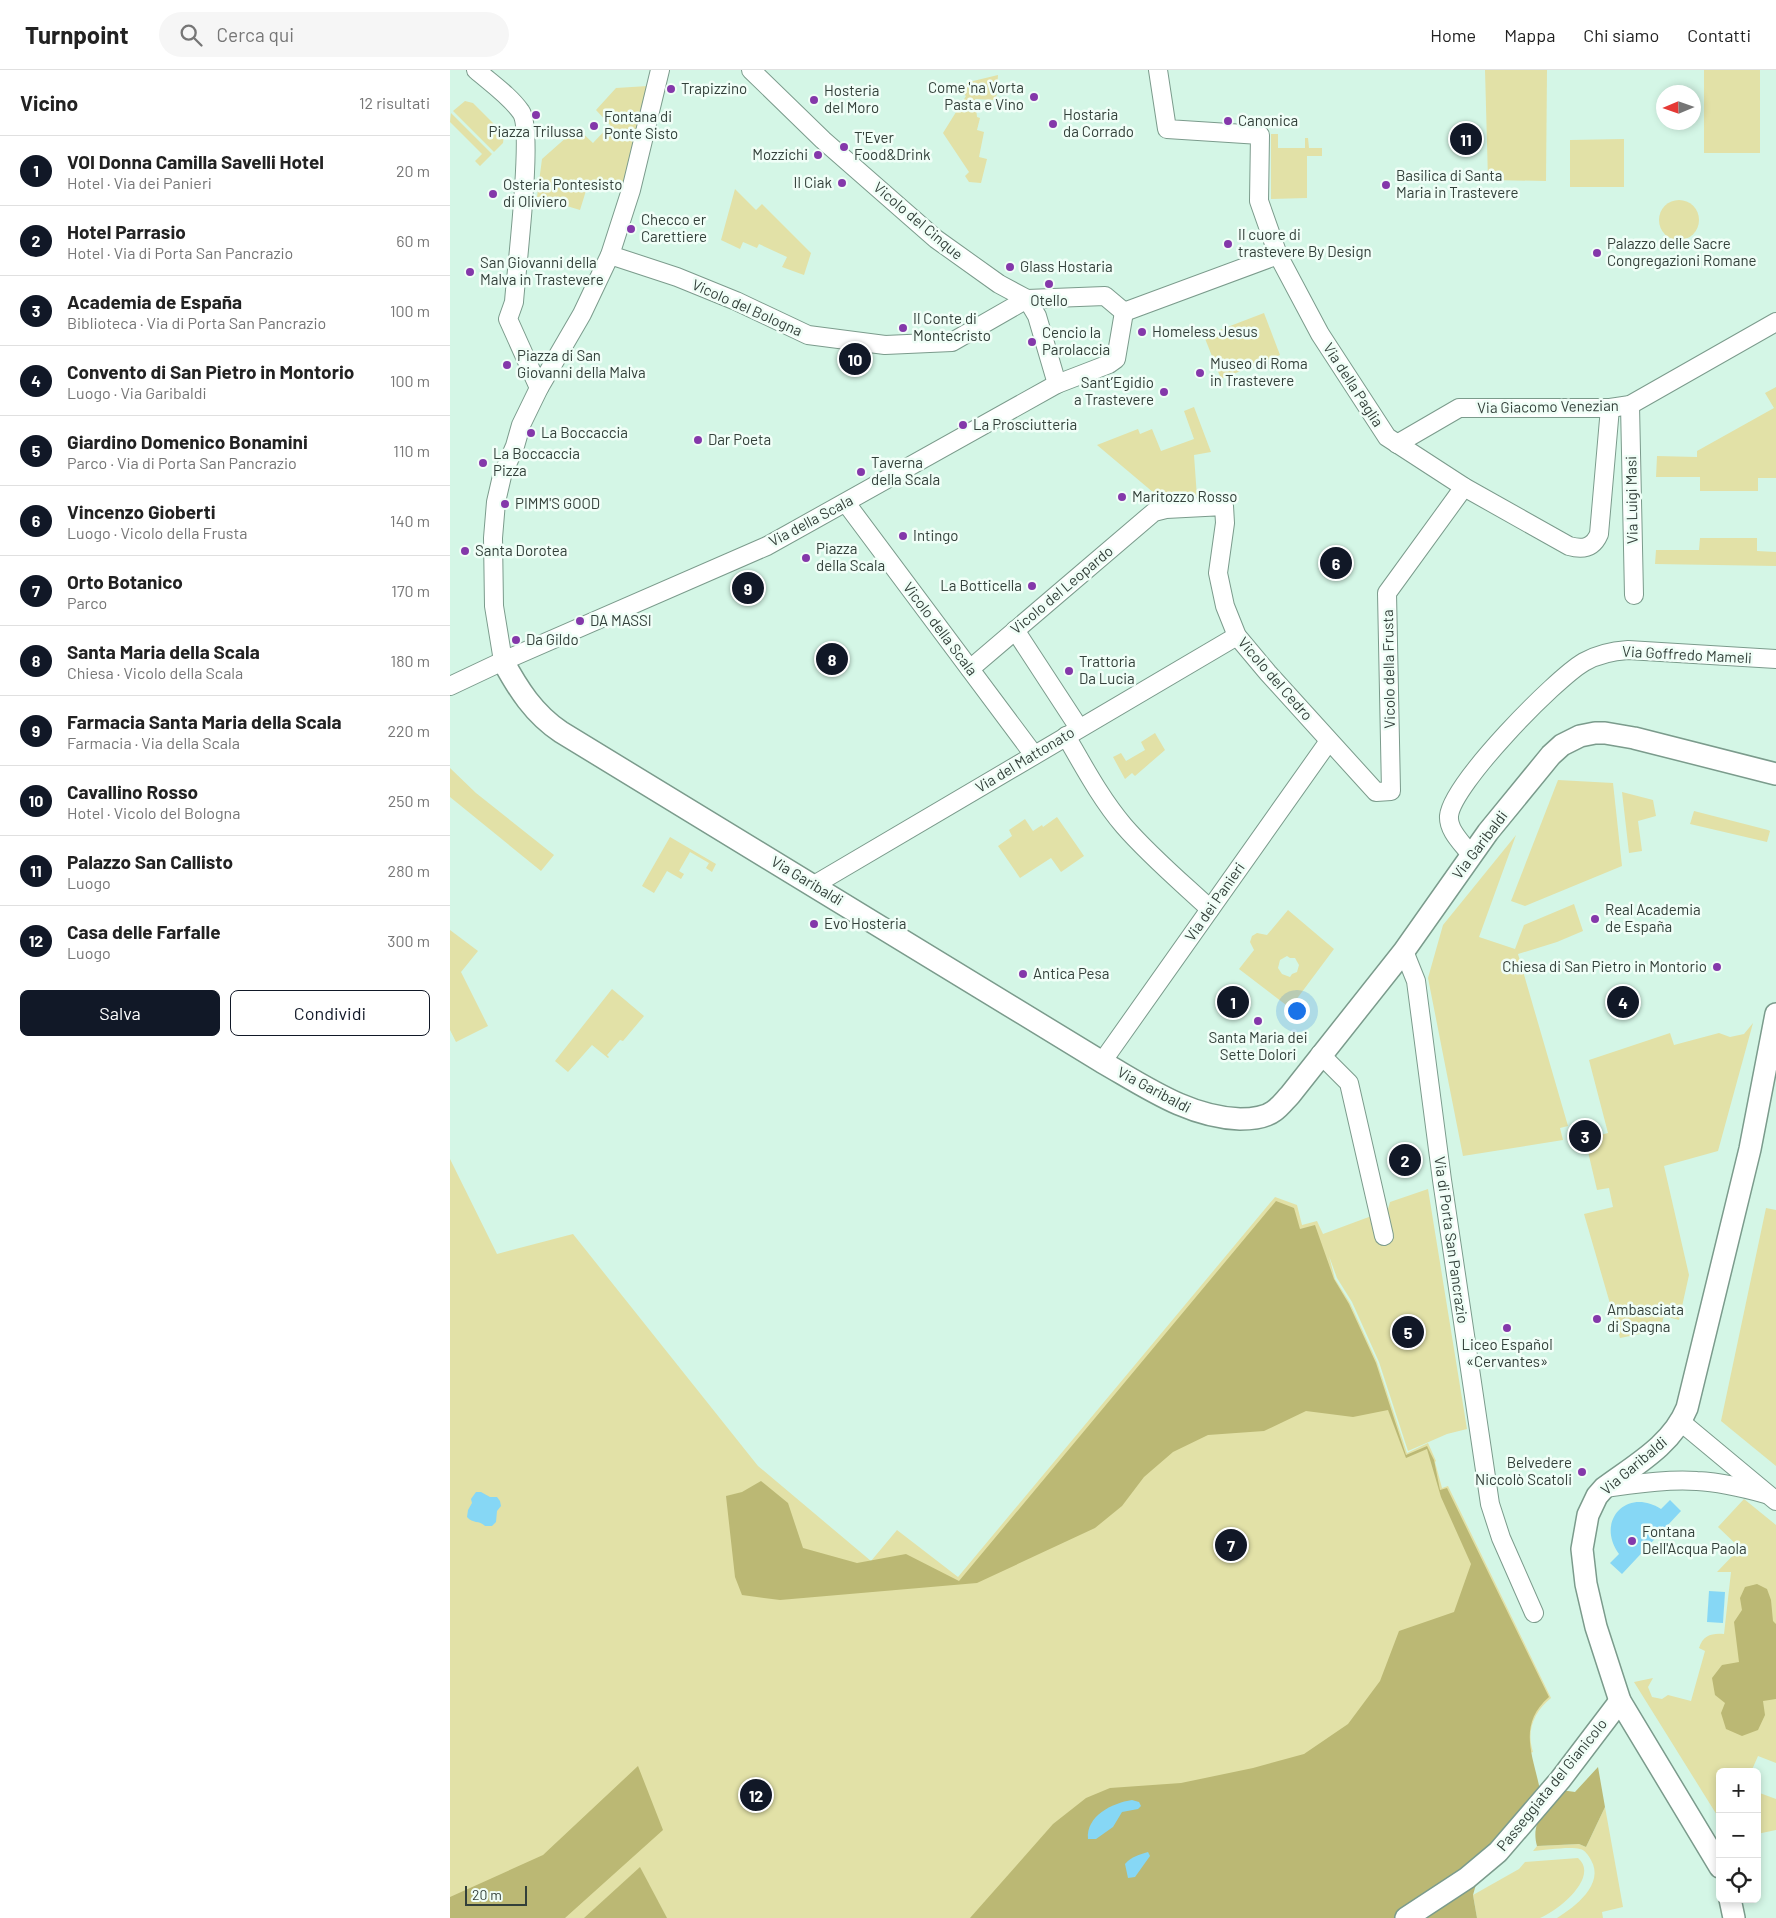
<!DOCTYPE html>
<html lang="it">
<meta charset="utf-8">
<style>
body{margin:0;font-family:Barlow,sans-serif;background:#f6f6f6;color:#222}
.controls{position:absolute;right:15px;bottom:15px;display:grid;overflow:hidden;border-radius:8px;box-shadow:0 2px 8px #0003}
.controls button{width:45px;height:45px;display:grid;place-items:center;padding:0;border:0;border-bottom:1px solid #e0e0e0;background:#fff;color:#222;font:25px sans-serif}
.compass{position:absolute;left:1206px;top:15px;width:45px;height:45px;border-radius:50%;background:#fff;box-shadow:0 2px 8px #0003;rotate:268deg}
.scale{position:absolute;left:15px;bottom:12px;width:62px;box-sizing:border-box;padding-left:5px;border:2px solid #33403a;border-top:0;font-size:14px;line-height:18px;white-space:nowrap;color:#33403a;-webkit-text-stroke:4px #f0fef7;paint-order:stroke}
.you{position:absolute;left:846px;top:940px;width:18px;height:18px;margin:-12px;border:4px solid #fff;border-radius:50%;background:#1a73e8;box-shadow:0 0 0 8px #1a73e833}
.badge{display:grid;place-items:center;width:32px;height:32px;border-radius:50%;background:#111827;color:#fff;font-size:16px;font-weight:700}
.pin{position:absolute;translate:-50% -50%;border:2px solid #fff;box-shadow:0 1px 5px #0006}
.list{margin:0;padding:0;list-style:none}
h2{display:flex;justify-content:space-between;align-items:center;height:65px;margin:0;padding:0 20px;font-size:21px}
h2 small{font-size:16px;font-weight:400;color:#767676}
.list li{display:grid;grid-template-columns:32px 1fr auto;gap:15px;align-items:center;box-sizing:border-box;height:70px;padding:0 20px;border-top:1px solid #e0e0e0}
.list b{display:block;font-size:19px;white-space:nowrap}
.list p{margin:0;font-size:16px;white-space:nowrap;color:#767676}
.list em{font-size:16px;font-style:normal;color:#767676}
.actions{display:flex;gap:10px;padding:15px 20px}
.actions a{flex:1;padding:11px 0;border:1px solid #111827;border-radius:8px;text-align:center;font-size:18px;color:#111827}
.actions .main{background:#111827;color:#fff}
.icon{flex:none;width:28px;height:28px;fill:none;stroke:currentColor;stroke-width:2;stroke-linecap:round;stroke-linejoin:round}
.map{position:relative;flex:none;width:1326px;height:1848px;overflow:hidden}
header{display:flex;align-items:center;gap:30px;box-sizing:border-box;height:70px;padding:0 25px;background:#fff;border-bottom:1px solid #e0e0e0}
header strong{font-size:24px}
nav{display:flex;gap:28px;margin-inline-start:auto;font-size:18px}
.search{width:350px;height:45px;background:#f6f6f6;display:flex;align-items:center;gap:12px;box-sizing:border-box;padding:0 18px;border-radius:28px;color:#767676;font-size:19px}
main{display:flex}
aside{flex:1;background:#fff}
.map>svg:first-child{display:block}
</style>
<header>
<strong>Turnpoint</strong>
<div class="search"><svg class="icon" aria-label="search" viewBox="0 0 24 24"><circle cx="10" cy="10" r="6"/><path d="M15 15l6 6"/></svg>Cerca qui</div>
<nav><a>Home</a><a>Mappa</a><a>Chi siamo</a><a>Contatti</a></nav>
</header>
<main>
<aside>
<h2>Vicino<small>12 risultati</small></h2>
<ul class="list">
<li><span class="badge">1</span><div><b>VOI Donna Camilla Savelli Hotel</b><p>Hotel · Via dei Panieri</p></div><em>20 m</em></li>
<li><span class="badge">2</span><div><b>Hotel Parrasio</b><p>Hotel · Via di Porta San Pancrazio</p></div><em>60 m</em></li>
<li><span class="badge">3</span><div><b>Academia de España</b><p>Biblioteca · Via di Porta San Pancrazio</p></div><em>100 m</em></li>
<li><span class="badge">4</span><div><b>Convento di San Pietro in Montorio</b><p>Luogo · Via Garibaldi</p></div><em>100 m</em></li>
<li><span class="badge">5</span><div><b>Giardino Domenico Bonamini</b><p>Parco · Via di Porta San Pancrazio</p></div><em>110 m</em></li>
<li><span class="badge">6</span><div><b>Vincenzo Gioberti</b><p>Luogo · Vicolo della Frusta</p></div><em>140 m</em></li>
<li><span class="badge">7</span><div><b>Orto Botanico</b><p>Parco</p></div><em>170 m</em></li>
<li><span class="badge">8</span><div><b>Santa Maria della Scala</b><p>Chiesa · Vicolo della Scala</p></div><em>180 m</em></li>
<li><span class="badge">9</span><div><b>Farmacia Santa Maria della Scala</b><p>Farmacia · Via della Scala</p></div><em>220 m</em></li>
<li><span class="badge">10</span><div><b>Cavallino Rosso</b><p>Hotel · Vicolo del Bologna</p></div><em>250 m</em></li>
<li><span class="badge">11</span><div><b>Palazzo San Callisto</b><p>Luogo</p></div><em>280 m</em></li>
<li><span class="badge">12</span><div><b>Casa delle Farfalle</b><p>Luogo</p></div><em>300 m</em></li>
</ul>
<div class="actions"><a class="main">Salva</a><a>Condividi</a></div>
</aside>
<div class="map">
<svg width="1326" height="1848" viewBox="0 0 1326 1848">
<rect width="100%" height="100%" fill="#d4f6e6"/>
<g fill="#e2e1a7" fill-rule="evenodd">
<path d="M1035 0H1097L1096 111 1038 110Z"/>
<rect x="1254" y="0" width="56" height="83"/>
<path d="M548 5 546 30 525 29 527 47 530 48 527 60 534 62 529 87 537 89 531 113 519 112 515 106 519 102 493 63 516 26 509 20 519 12Z"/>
<path d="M198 16 172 120 139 111 130 140 87 127 92 89 127 58 143 73 160 55 146 40 166 18Z"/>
<path d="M15 31 23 33 54 64 53 73 44 82 3 41Z"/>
<path d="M1 43 42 84 30 96 25 91 32 84 0 52Z"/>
<path d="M821 64H828V78H855V68H858L859 78H872V86H857V128L821 129Z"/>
<path d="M1174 69V117H1120V70Z"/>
<path d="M285 119 306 140 312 134 361 183 354 205 332 197 337 187 309 174 307 178 293 172 290 179 271 170Z"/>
<circle cx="1229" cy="150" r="20"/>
<path d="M814 243 830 285 771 309 754 266Z"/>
<path d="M1326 317V408H1308V421H1250V407H1206L1207 386 1247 387V381L1324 338 1315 323Z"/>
<path d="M744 337 761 382 744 385 747 427 704 423 647 375 688 359 690 364 702 359 711 381 744 369 734 341Z"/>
<path d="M1250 468H1307V481L1326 482V496L1205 494 1206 480H1249Z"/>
<path d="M705 663 715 680 685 706 682 703 675 709 663 687 671 683 676 691 695 680 691 672Z"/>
<path d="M0 698 26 723 104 785 91 801 0 727Z"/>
<path d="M1108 710 1163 713 1172 796 1075 836 1061 831Z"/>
<path d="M1172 722 1203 730 1206 746 1188 751 1192 781 1179 783Z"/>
<path d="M1244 741 1318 760 1320 761 1317 772 1240 754Z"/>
<path d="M607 747 634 786 611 802 601 788 570 808 548 776 562 766 559 760 575 749 583 761 592 755 593 757Z"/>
<path d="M1066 765 1029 867 1065 879 1074 855 1124 834 1133 861 1107 872 1068 884 1118 1056 1110 1058 1113 1070 1013 1086 978 908 993 855Z"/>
<path d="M220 767 266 794 262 802 256 798 259 793 240 782 229 801 234 804 231 809 217 801 204 823 192 816Z"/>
<path d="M838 840 884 879 840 938 789 899 804 880 800 872 802 866 807 863 817 865ZM837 886 840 888H845L849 895 847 902 842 904 840 907 832 904 828 898 830 890Z"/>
<path d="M0 860 28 881 11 902 38 956 6 972 0 960Z"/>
<path d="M162 919 194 946 173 971 170 970 157 985 159 987 158 988 142 975 118 1002 105 991Z"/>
<path d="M1303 953 1268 1081 1214 1096 1239 1205 1229 1250 1214 1246 1210 1260 1170 1268 1134 1144 1163 1137 1159 1118 1147 1120 1135 1069 1158 1063 1139 990 1220 963 1224 975 1269 963 1280 967 1294 964Z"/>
<path d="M0 1089 47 1184 123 1164 308 1396 421 1491 447 1460 508 1507 825 1127 847 1135 852 1155 867 1151 873 1164 935 1141 938 1139 940 1132 978 1119 1017 1359 997 1364 958 1381 929 1292 902 1232 887 1208 879 1186 885 1209 900 1233 927 1292 957 1383 978 1373 986 1391 985 1392 992 1418 998 1416 1101 1628C1084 1642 1076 1660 1083 1682L809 1782 670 1848H0Z"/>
<path d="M1316 1138 1326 1140V1396L1271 1351Z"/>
<path d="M1294 1429 1326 1455V1693L1308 1686 1301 1702H1270V1750L1184 1612 1203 1608 1198 1617 1202 1627 1212 1629 1218 1625 1241 1631 1255 1581 1249 1578C1253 1565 1262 1563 1274 1564L1281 1502H1267L1290 1478 1268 1457Z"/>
<path d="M1307 1722 1326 1729V1760L1307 1764Z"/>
<path d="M1155 1737 1173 1837 1152 1842 1153 1848H1107C1125 1837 1155 1814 1141 1790 1139 1786 1135 1780 1130 1779 1121 1776 1094 1780 1083 1781L1087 1776 1129 1774 1136 1777Z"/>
<path d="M1128 1788C1150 1807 1108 1841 1090 1848 1080 1848 1040 1848 1027 1848L1023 1825 1069 1799 1075 1792Z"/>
</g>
<g fill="#bbb874">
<path d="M826 1131 844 1138 850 1159 865 1155 884 1209 899 1234 926 1293 956 1385 977 1376 984 1390 990 1420 997 1418 1099 1627C1067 1655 1083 1685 1090 1720L1034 1786 1023 1825 1027 1848H520L603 1754 636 1728 660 1718 731 1713 803 1698 854 1684 898 1654 930 1611 949 1561 1004 1542 1021 1494 991 1427 977 1379 956 1388 938 1340 903 1347 856 1341 814 1361 758 1365 723 1382 694 1407 672 1436 645 1458 527 1513 330 1530 292 1525 285 1507 276 1426 292 1422 311 1411 338 1433 353 1478 407 1493 456 1484 509 1511Z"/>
<path d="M1307 1514 1317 1519 1321 1530 1323 1551 1326 1554V1629L1313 1631 1315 1645 1308 1660 1292 1666 1276 1659 1271 1643 1275 1633 1265 1625 1262 1608 1272 1595 1289 1592 1284 1552 1292 1540 1290 1528 1295 1517Z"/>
<path d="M188 1696 213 1760 115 1848H0V1827L93 1785Z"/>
<path d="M1148 1697 1155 1737 1136 1777 1129 1774 1087 1776C1080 1752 1097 1737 1111 1720L1125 1722Z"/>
<path d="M190 1797 217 1848H134Z"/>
</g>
<g fill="#86d7f5">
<path d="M26 1422H31L40 1427H47L50 1431 51 1436 47 1441 46 1452 42 1456H35C29 1450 23 1454 17 1447L18 1440 22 1433 21 1429Z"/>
<path d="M1220 1430 1231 1441 1172 1504 1160 1493 1169 1484C1145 1451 1177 1417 1211 1439Z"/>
<path d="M1259 1521 1275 1522 1273 1553 1257 1552Z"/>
<path d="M682 1730 689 1732 691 1736 688 1739 672 1742 663 1757 646 1769H638C636 1746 662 1733 682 1730Z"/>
<path d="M698 1782 700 1786 685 1807 678 1808 675 1794C682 1786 689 1785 698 1782Z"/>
</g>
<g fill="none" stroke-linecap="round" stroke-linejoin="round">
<defs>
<g id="minor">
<path d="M26 0C41 13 60 26 71 42 84 60 66 202 64 232L58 249 89 318"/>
<path d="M301 0 373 70 486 169 549 214 577 229 587 246 607 314"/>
<path d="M708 0 717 59 810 65 809 131 828 185 870 264 937 367 1014 417 1119 476C1133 480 1143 478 1149 464L1160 338"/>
<path d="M160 185 227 207 286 231 358 265 435 275 502 272 577 229 655 226 674 242"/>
<path d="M674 242 828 185"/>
<path d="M1180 335 1184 525"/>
<path d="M947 374 1009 338H1160L1180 335 1326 252"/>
<path d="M396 433 584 685"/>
<path d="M565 560 629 658"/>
<path d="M53 591 44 536 43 468 46 432 52 406 65 376 71 355 89 318 132 244 160 185 181 120 210 0"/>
<path d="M520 599 704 442 716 439 774 436 775 453 768 503 775 536 787 566 818 603 926 722 941 721 937 523 1014 417"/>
<path d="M0 616 53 591 317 476 607 314 659 294 666 289 674 242"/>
<path d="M616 666C634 697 651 729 674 756 700 786 731 812 760 839"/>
<path d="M1021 785C1013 774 998 761 999 746 1002 714 1105 609 1134 592 1148 584 1163 581 1178 580L1326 589"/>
<path d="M364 815 787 566"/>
<path d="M954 881 966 911 992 1110 1040 1434 1051 1468 1084 1543"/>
<path d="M870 984 899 1013 934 1166"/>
<path d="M652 992 879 671"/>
<path d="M1231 1352 1326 1431"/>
<path d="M1154 1418C1185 1414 1216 1409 1247 1411 1271 1412 1294 1418 1316 1424"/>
</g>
<g id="tertiary">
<path d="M53 591C68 619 84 644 111 662L652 992C696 1017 738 1047 790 1049 801 1049 815 1048 824 1041 830 1037 835 1030 840 1025L954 881 1038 762 1101 685 1112 675 1130 666 1145 663H1155L1184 668 1326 704"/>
<path d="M1270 1797 1170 1631 1146 1557 1136 1514 1132 1479 1138 1445 1147 1426 1154 1418C1185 1395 1222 1375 1237 1338L1300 1079 1326 944"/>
<path d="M1280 1829 1284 1848"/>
<path d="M956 1848 1017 1808 1048 1782 1110 1710 1170 1631"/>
</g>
</defs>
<use href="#minor" stroke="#7b9b8c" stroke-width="20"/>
<use href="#tertiary" stroke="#7b9b8c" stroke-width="24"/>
<use href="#minor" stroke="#fff" stroke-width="18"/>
<use href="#tertiary" stroke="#fff" stroke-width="21"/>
</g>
<g fill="#8438aa" stroke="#f0fef7" stroke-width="2">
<circle cx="221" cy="19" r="5"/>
<circle cx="584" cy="27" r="5"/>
<circle cx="364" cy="30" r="5"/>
<circle cx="86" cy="45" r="5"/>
<circle cx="778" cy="51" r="5"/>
<circle cx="603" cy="54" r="5"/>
<circle cx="144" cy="56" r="5"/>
<circle cx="394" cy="77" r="5"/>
<circle cx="368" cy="85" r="5"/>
<circle cx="392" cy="113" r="5"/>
<circle cx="936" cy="115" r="5"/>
<circle cx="43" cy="124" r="5"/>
<circle cx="181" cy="159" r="5"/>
<circle cx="778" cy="174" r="5"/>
<circle cx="1147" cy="183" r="5"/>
<circle cx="560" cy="197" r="5"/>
<circle cx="20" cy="202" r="5"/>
<circle cx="599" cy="214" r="5"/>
<circle cx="453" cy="258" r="5"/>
<circle cx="692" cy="262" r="5"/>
<circle cx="582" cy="272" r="5"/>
<circle cx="57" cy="295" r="5"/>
<circle cx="750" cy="303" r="5"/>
<circle cx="714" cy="322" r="5"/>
<circle cx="513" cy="355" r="5"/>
<circle cx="81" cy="363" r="5"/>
<circle cx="248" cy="370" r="5"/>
<circle cx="33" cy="393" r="5"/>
<circle cx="411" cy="402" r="5"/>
<circle cx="672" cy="427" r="5"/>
<circle cx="55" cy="434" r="5"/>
<circle cx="453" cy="466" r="5"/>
<circle cx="15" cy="481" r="5"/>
<circle cx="356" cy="488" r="5"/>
<circle cx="582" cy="516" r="5"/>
<circle cx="130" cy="551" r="5"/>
<circle cx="66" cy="570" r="5"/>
<circle cx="619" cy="601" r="5"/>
<circle cx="1145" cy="849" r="5"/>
<circle cx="364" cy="854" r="5"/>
<circle cx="1267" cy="897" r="5"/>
<circle cx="573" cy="904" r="5"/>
<circle cx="808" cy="951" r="5"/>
<circle cx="1147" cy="1249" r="5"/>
<circle cx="1057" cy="1258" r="5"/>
<circle cx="1132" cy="1402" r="5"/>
<circle cx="1182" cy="1471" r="5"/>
</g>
<g text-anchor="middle" stroke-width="5" stroke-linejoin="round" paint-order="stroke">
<g font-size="15" fill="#33403a" stroke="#f0fef7" text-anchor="start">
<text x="574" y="23" text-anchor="end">Come 'na Vorta<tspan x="574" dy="17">Pasta e Vino</tspan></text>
<text x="231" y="24">Trapizzino</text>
<text x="374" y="26">Hosteria<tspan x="374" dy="17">del Moro</tspan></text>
<text x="613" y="50">Hostaria<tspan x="613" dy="17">da Corrado</tspan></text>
<text x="154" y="52">Fontana di<tspan x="154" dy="17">Ponte Sisto</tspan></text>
<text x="788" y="56">Canonica</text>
<text x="86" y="67" text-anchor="middle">Piazza Trilussa</text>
<text x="404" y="73">T'Ever<tspan x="404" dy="17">Food&amp;Drink</tspan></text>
<text x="358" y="90" text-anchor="end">Mozzichi</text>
<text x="946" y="111">Basilica di Santa<tspan x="946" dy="17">Maria in Trastevere</tspan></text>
<text x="382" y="118" text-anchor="end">Il Ciak</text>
<text x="53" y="120">Osteria Pontesisto<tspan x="53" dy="17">di Oliviero</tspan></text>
<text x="191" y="155">Checco er<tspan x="191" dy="17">Carettiere</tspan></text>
<text x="788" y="170">Il cuore di<tspan x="788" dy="17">trastevere By Design</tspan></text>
<text x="1157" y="179">Palazzo delle Sacre<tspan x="1157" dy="17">Congregazioni Romane</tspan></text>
<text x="30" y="198">San Giovanni della<tspan x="30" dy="17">Malva in Trastevere</tspan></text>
<text x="570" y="202">Glass Hostaria</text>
<text x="599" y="236" text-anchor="middle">Otello</text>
<text x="463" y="254">Il Conte di<tspan x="463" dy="17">Montecristo</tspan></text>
<text x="702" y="267">Homeless Jesus</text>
<text x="592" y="268">Cencio la<tspan x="592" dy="17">Parolaccia</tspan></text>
<text x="67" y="291">Piazza di San<tspan x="67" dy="17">Giovanni della Malva</tspan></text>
<text x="760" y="299">Museo di Roma<tspan x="760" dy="17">in Trastevere</tspan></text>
<text x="704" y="318" text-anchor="end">Sant’Egidio<tspan x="704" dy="17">a Trastevere</tspan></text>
<text x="523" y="360">La Prosciutteria</text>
<text x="91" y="368">La Boccaccia</text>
<text x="258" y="375">Dar Poeta</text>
<text x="43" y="389">La Boccaccia<tspan x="43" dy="17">Pizza</tspan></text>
<text x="421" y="398">Taverna<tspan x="421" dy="17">della Scala</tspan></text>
<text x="682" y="432">Maritozzo Rosso</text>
<text x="65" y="439">PIMM'S GOOD</text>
<text x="463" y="471">Intingo</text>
<text x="366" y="484">Piazza<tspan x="366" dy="17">della Scala</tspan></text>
<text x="25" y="486">Santa Dorotea</text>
<text x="572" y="521" text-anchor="end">La Botticella</text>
<text x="140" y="556">DA MASSI</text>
<text x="76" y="575">Da Gildo</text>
<text x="629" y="597">Trattoria<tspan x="629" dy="17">Da Lucia</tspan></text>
<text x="1155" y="845">Real Academia<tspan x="1155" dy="17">de España</tspan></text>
<text x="374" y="859">Evo Hosteria</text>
<text x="1257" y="902" text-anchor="end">Chiesa di San Pietro in Montorio</text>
<text x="583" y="909">Antica Pesa</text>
<text x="808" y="973" text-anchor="middle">Santa Maria dei<tspan x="808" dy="17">Sette Dolori</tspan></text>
<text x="1157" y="1245">Ambasciata<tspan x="1157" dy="17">di Spagna</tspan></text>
<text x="1057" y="1280" text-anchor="middle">Liceo Español<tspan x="1057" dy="17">«Cervantes»</tspan></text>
<text x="1122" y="1398" text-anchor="end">Belvedere<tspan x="1122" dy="17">Niccolò Scatoli</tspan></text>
<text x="1192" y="1467">Fontana<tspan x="1192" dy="17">Dell'Acqua Paola</tspan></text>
</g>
<g font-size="15" fill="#33403a" stroke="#f0fef7">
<text transform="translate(468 151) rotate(40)" y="5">Vicolo del Cinque</text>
<text transform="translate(297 238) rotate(24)" y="5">Vicolo del Bologna</text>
<text transform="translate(903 315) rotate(57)" y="5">Via della Paglia</text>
<text transform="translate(1098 337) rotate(-1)" y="5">Via Giacomo Venezian</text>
<text transform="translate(1182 430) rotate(-91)" y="5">Via Luigi Masi</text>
<text transform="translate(361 451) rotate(-28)" y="5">Via della Scala</text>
<text transform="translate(612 520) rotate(-40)" y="5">Vicolo del Leopardo</text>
<text transform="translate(490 559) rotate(53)" y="5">Vicolo della Scala</text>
<text transform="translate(1237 585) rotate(3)" y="5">Via Goffredo Mameli</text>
<text transform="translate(939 599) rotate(-91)" y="5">Vicolo della Frusta</text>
<text transform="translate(825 609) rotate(49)" y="5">Vicolo del Cedro</text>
<text transform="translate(575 690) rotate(-31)" y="5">Via del Mattonato</text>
<text transform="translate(1030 775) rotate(-53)" y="5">Via Garibaldi</text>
<text transform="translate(357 811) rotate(31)" y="5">Via Garibaldi</text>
<text transform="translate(765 832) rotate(-55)" y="5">Via dei Panieri</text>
<text transform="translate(704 1020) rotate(28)" y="5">Via Garibaldi</text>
<text transform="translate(1001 1170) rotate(82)" y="5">Via di Porta San Pancrazio</text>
<text transform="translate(1184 1396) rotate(-40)" y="5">Via Garibaldi</text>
<text transform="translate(1102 1715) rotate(-51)" y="5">Passeggiata del Gianicolo</text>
</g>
</g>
</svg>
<div class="controls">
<button>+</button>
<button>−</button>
<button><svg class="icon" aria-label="locate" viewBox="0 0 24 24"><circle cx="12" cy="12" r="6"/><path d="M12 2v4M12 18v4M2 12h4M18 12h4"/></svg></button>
</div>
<svg class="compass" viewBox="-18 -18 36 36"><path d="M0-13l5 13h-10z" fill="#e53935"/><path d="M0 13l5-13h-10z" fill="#767676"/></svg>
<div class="scale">20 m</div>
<div class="you"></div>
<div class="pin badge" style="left:783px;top:932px">1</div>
<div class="pin badge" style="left:955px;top:1090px">2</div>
<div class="pin badge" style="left:1135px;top:1066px">3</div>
<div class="pin badge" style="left:1173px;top:932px">4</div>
<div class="pin badge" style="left:958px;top:1262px">5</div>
<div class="pin badge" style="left:886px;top:493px">6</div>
<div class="pin badge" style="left:781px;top:1475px">7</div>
<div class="pin badge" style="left:382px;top:589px">8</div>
<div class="pin badge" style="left:298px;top:518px">9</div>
<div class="pin badge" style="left:405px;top:289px">10</div>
<div class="pin badge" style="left:1016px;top:69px">11</div>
<div class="pin badge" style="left:306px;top:1725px">12</div>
</div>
</main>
